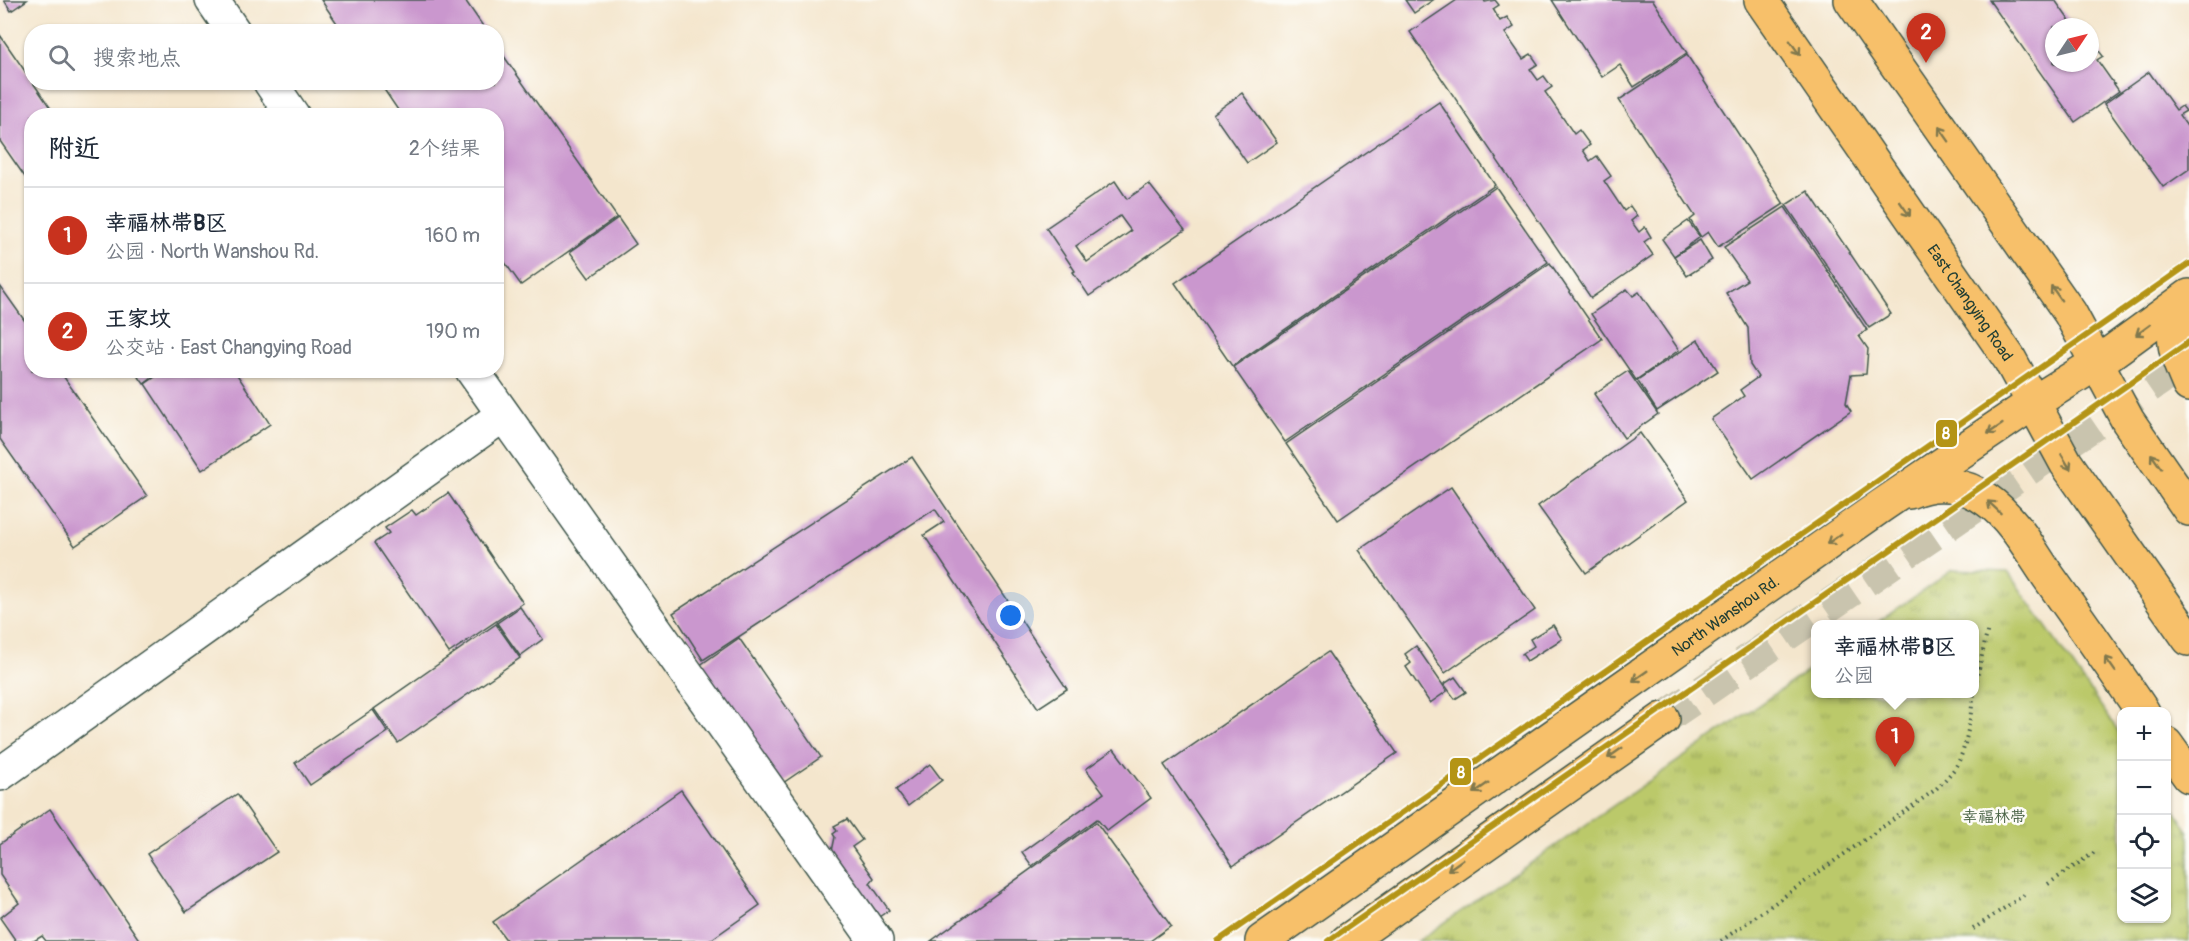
<!DOCTYPE html>
<html lang="zh">
<meta charset="utf-8">
<style>
body{margin:0;font-family:Pangolin,"LXGW WenKai TC",sans-serif;background:#f6f6f7;color:#1f2937}
.controls{position:absolute;right:18px;bottom:18px;display:grid;overflow:hidden;border-radius:12px;box-shadow:0 2px 4px #0004}
.controls button{width:54px;height:54px;display:grid;place-items:center;padding:0;border:0;border-bottom:2px solid #e0e1e3;background:#fff;color:#1f2937;font:30px sans-serif}
.compass{position:absolute;left:2045px;top:18px;width:54px;height:54px;border-radius:50%;background:#fff;box-shadow:0 2px 4px #0004;rotate:55deg}
.you{position:absolute;left:1011px;top:616px;width:21px;height:21px;margin:-15px;border:4px solid #fff;border-radius:50%;background:#1a73e8;box-shadow:0 0 0 9px #1a73e833}
.badge{display:grid;place-items:center;width:39px;height:39px;border-radius:50%;background:#c8321e;color:#fff;font-size:20px;font-weight:700}
.pin{position:absolute;translate:-50% -50px;filter:drop-shadow(0 2px 3px #0008)}
.pin::after{content:'';position:absolute;top:32px;width:21px;height:18px;background:inherit;clip-path:polygon(0 0,100% 0,50% 100%)}
.popup{position:absolute;left:1811px;top:620px;width:168px;height:78px;box-sizing:border-box;display:grid;place-content:center;border-radius:12px;background:#fff;filter:drop-shadow(0 2px 4px #0005);font-size:20px;white-space:nowrap;color:#747a83}
.popup b{font-size:22px;color:#1f2937}
.popup::after{content:'';position:absolute;left:50%;top:100%;margin-left:-12px;border:12px solid transparent;border-top-color:#fff}
.list{margin:0;padding:0;list-style:none}
h2{display:flex;justify-content:space-between;align-items:center;height:78px;margin:0;padding:0 24px;font-size:26px}
h2 small{font-size:20px;font-weight:400;color:#747a83}
.list li{display:grid;grid-template-columns:39px 1fr auto;gap:18px;align-items:center;box-sizing:border-box;height:96px;padding:0 24px;border-top:2px solid #e0e1e3}
.list b{display:block;font-size:22px;white-space:nowrap}
.list p{margin:0;font-size:20px;white-space:nowrap;color:#747a83}
.list em{font-size:20px;font-style:normal;color:#747a83}
.icon{flex:none;width:33px;height:33px;fill:none;stroke:currentColor;stroke-width:2;stroke-linecap:round;stroke-linejoin:round}
.map{position:relative;flex:none;width:2189px;height:941px;overflow:hidden}
.search{position:absolute;background:#fff;box-shadow:0 2px 4px #0004;left:24px;top:24px;width:480px;height:66px;display:flex;align-items:center;gap:15px;box-sizing:border-box;padding:0 21px;border-radius:24px;color:#747a83;font-size:22px}
.panel{position:absolute;background:#fff;box-shadow:0 2px 4px #0004;left:24px;top:108px;width:480px;height:270px;border-radius:24px}
.map>svg:first-child{display:block}
</style>
<div class="map">
<svg width="2189" height="941" viewBox="0 0 2189 941">
<defs>
<pattern id="grass-tufts" width="24" height="20" patternUnits="userSpaceOnUse" patternTransform="scale(1.5)"><rect width="24" height="20" fill="#bbc96b"/><path d="M3 7l-1-3M5 7V3M7 7l1-3M15 17l-1-3M17 17v-4M19 17l1-3" fill="none" stroke="#97a459"/></pattern>
</defs>
<rect width="100%" height="100%" fill="#fdfcf7"/>
<filter id="ink" filterUnits="userSpaceOnUse"><feTurbulence type="fractalNoise" baseFrequency=".0167" numOctaves="2"/><feDisplacementMap in="SourceGraphic" scale="12" xChannelSelector="R" yChannelSelector="G"/><feConvolveMatrix kernelMatrix="1 2 1 2 8 2 1 2 1" color-interpolation-filters="sRGB"/></filter>
<filter id="wash" filterUnits="userSpaceOnUse"><feTurbulence type="fractalNoise" baseFrequency=".008" numOctaves="4" result="noise"/><feDisplacementMap in="SourceGraphic" scale="24" xChannelSelector="R" yChannelSelector="G"/><feGaussianBlur stdDeviation="1.35" result="paint"/><feColorMatrix in="noise" values="0 0 0 0 0 0 0 0 0 0 0 0 0 0 0 0 0 1.4 0 .05"/><feComposite in="paint" operator="in"/></filter>
<g filter="url(#wash)">
<rect width="100%" height="100%" fill="#f4e6cd"/>
<path fill="url(#grass-tufts)" stroke="#6d8350" stroke-width="1.5" d="M1953 570 2008 572 2121 735 2122 918H2166L2167 799 2189 832V941H1418L1815 666 1816 694H1974V624H1875Z"/>
<g id="blocks">
<g fill="#ca97ce" fill-rule="evenodd">
<path d="M4 0H27L11 11Z"/>
<path d="M321 0H465L487 32H343Z"/>
<path d="M1405 0H1433L1414 13Z"/>
<path d="M1457 0H1484L1485 2 1495 0 1499 5 1493 9 1500 21 1507 17 1514 27 1505 33 1523 59 1531 54 1538 64 1530 69 1538 80 1544 76 1552 87 1545 92 1574 134 1579 130 1590 145 1583 150 1590 161 1597 156 1611 176 1604 181 1624 211 1630 206 1637 216 1631 221 1639 232 1645 227 1651 237 1644 242 1653 255 1591 298 1410 32Z"/>
<path d="M1552 0H1653L1687 53 1634 87 1620 65 1602 77Z"/>
<path d="M1989 0H2055L2074 27H2054V63H2090V50L2093 55 2099 51 2103 56 2097 60 2119 91 2075 122Z"/>
<path d="M0 35 56 116H32V187L0 141Z"/>
<path d="M496 45 617 217 521 285 496 250V116H402L379 82H496Z"/>
<path d="M1687 55 1784 204 1718 247 1708 232 1701 237 1690 220 1695 216 1619 100Z"/>
<path d="M2149 72 2176 110 2182 106 2186 111 2179 115 2189 129V169L2163 187 2104 104Z"/>
<path d="M1242 93 1277 142 1247 163 1213 114Z"/>
<path d="M1439 102 1495 185 1232 366 1175 283Z"/>
<path d="M1115 181 1127 199 1149 184 1185 230 1089 296 1073 272 1075 271 1046 228ZM1120 216 1131 231 1087 262 1076 246Z"/>
<path d="M1496 187 1548 262 1285 442 1233 367Z"/>
<path d="M1808 191 1891 314 1869 328 1786 205Z"/>
<path d="M1785 207 1867 330 1859 336 1868 349 1866 374 1851 375 1846 403 1851 411 1753 479 1711 419 1744 396 1740 390 1758 377 1750 365 1748 328 1726 293 1747 280 1724 247Z"/>
<path d="M618 218 636 244 589 278 570 252Z"/>
<path d="M1688 221 1700 237 1674 256 1662 239Z"/>
<path d="M1700 240 1712 260 1687 276 1674 256Z"/>
<path d="M1550 263 1602 339 1338 520 1286 444Z"/>
<path d="M0 286 32 331V370H59L147 496 75 546 0 439Z"/>
<path d="M1627 289 1633 296 1639 292 1679 350 1636 380 1591 314Z"/>
<path d="M1698 340 1718 371 1657 411 1637 380Z"/>
<path d="M134 370H163L144 384Z"/>
<path d="M165 370H234L270 424 202 470 145 384Z"/>
<path d="M1628 371 1658 414 1624 438 1594 394Z"/>
<path d="M1640 433 1688 500 1586 573 1538 506Z"/>
<path d="M912 457 1067 689 1038 708 924 535 944 522 935 509 703 660 673 613Z"/>
<path d="M1451 487 1535 610 1445 673 1359 550Z"/>
<path d="M448 493 523 603 449 653 374 543 389 533 385 528 412 510 416 515Z"/>
<path d="M520 607 543 639 520 656 497 623Z"/>
<path d="M496 624 520 658 398 743 374 709Z"/>
<path d="M1553 625 1562 639 1527 661 1522 654 1534 646 1530 639Z"/>
<path d="M739 638 821 757 777 787 696 668Z"/>
<path d="M1416 646 1447 691 1430 703 1406 667 1411 663 1405 654Z"/>
<path d="M1328 652 1397 753 1233 866 1164 765Z"/>
<path d="M1455 677 1466 692 1455 699 1444 684Z"/>
<path d="M373 710 388 732 310 785 295 763Z"/>
<path d="M1114 749 1151 798 1107 831 1097 819 1032 866 1022 852 1104 793 1086 769Z"/>
<path d="M930 764 942 780 908 806 896 790Z"/>
<path d="M681 790 760 905 709 941H507L493 922Z"/>
<path d="M237 794 277 852 186 912 147 854Z"/>
<path d="M50 809 140 941H46L42 936 34 941H16L0 918 19 903 0 875V844Z"/>
<path d="M847 819 862 840 852 847 874 878 870 883 889 910 876 919 830 861 835 837 833 834 837 831 834 826Z"/>
<path d="M1096 822 1171 926 1150 941H931Z"/>
</g>
</g>
</g>
<g filter="url(#ink)">
<use href="#blocks" fill-opacity="0" stroke="#3f564b" stroke-width="1.5"/>
<g fill="none" stroke-linecap="round" stroke-linejoin="round">
<path stroke="#c9c4ae" stroke-width="33" stroke-dasharray="33 16" stroke-linecap="butt" d="M1663 719 2189 359"/>
<defs>
<g id="minor">
<path d="M212 0 234 32"/>
<path d="M270 82 293 116"/>
<path d="M472 370 876 941"/>
<path d="M0 774 503 415"/>
</g>
<g id="major">
<path id="s1" d="M1761 0 2009 358 2066 463 2189 639"/>
<path d="M1851 0 2070 313 2128 421 2189 509"/>
<path d="M2189 299C2166 333 2174 350 2189 385"/>
<path d="M1909 492C1935 480 1964 483 1987 500 2013 518 2030 550 2048 576 2080 621 2112 666 2143 712"/>
<path d="M2166 744 2189 776"/>
<path id="s2" d="M1262 941 1881 506 2033 403 2097 363 2189 296"/>
<path d="M1347 941 1663 719"/>
</g>
</defs>
<use href="#minor" stroke="#3f564b" stroke-width="36"/>
<use href="#major" stroke="#3f564b" stroke-width="36"/>
<g stroke="#3f564b" stroke-width="4" stroke-dasharray="1.5 4.5" stroke-linecap="butt">
<path d="M1974 692 1988 628"/>
<path d="M2048 884 2095 852"/>
<path d="M1973 929 2024 895"/>
<path d="M1721 941 1935 790C1942 783 1949 776 1955 768 1967 750 1970 716 1974 694"/>
</g>
<use href="#minor" stroke="#fff" stroke-width="33"/>
<use href="#major" stroke="#f7c06b" stroke-width="33"/>
<defs>
<g id="metro-1">
<path d="M1218 941 2189 264"/>
<path d="M1328 941 2189 342"/>
</g>
</defs>
<use href="#metro-1" stroke="#fdfcf7" stroke-width="10"/>
<use href="#metro-1" stroke="#b49415" stroke-width="6"/>
</g>
<defs><path id="oneway-shaft" d="M-6 0H5M1.5-3L5.5 0L1.5 3" fill="none" stroke-width="1.6" stroke-linecap="round" stroke-linejoin="round" transform="scale(1.5)"/></defs>
<g stroke="#80784d">
<use href="#oneway-shaft" transform="translate(1795 48) rotate(55)"/>
<use href="#oneway-shaft" transform="translate(1944 134) rotate(-125)"/>
<use href="#oneway-shaft" transform="translate(1905 209) rotate(55)"/>
<use href="#oneway-shaft" transform="translate(2056 293) rotate(-125)"/>
<use href="#oneway-shaft" transform="translate(2143 330) rotate(144)"/>
<use href="#oneway-shaft" transform="translate(1995 429) rotate(146)"/>
<use href="#oneway-shaft" transform="translate(2156 461) rotate(-125)"/>
<use href="#oneway-shaft" transform="translate(2066 462) rotate(59)"/>
<use href="#oneway-shaft" transform="translate(1994 507) rotate(-137)"/>
<use href="#oneway-shaft" transform="translate(1834 539) rotate(145)"/>
<use href="#oneway-shaft" transform="translate(2110 664) rotate(-125)"/>
<use href="#oneway-shaft" transform="translate(1640 676) rotate(145)"/>
<use href="#oneway-shaft" transform="translate(1615 753) rotate(145)"/>
<use href="#oneway-shaft" transform="translate(1481 788) rotate(145)"/>
<use href="#oneway-shaft" transform="translate(1455 865) rotate(145)"/>
</g>
</g>
<g text-anchor="middle" stroke-width="5" stroke-linejoin="round" paint-order="stroke">
<g font-size="16" fill="#1f3d34" stroke="#fdfcf7">
<text dy="6" stroke="none"><textPath href="#s1" startOffset="368">East Changying Road</textPath></text>
<text dy="6" stroke="none"><textPath href="#s2" startOffset="566">North Wanshou Rd.</textPath></text>
</g>
<g font-size="16" fill="#466042" stroke="#fdfcf7">
<text x="1994" y="822">幸福林带</text>
</g>
</g>
<g stroke="#fdfcf7" stroke-width="2">
<rect x="1935" y="419" width="23" height="29" rx="6" fill="#b49415"/>
<rect x="1449" y="757" width="23" height="29" rx="6" fill="#b49415"/>
</g>
<g font-size="16" text-anchor="middle" font-weight="bold" fill="#fff">
<text x="1946" y="439">8</text>
<text x="1461" y="778">8</text>
</g>
</svg>
<div class="controls">
<button>+</button>
<button>−</button>
<button><svg class="icon" aria-label="locate" viewBox="0 0 24 24"><circle cx="12" cy="12" r="6"/><path d="M12 2v4M12 18v4M2 12h4M18 12h4"/></svg></button>
<button><svg class="icon" aria-label="layers" viewBox="0 0 24 24"><path d="M12 4l9 5-9 5-9-5zM3 14l9 5 9-5"/></svg></button>
</div>
<svg class="compass" viewBox="-18 -18 36 36"><path d="M0-13l5 13h-10z" fill="#e53935"/><path d="M0 13l5-13h-10z" fill="#747a83"/></svg>
<div class="you"></div>
<div class="pin badge" style="left:1895px;top:767px">1</div>
<div class="popup"><b>幸福林带B区</b>公园</div>
<div class="pin badge" style="left:1926px;top:63px">2</div>
<div class="search"><svg class="icon" aria-label="search" viewBox="0 0 24 24"><circle cx="10" cy="10" r="6"/><path d="M15 15l6 6"/></svg>搜索地点</div>
<section class="panel">
<h2>附近<small>2个结果</small></h2>
<ul class="list">
<li><span class="badge">1</span><div><b>幸福林带B区</b><p>公园 · North Wanshou Rd.</p></div><em>160 m</em></li>
<li><span class="badge">2</span><div><b>王家坟</b><p>公交站 · East Changying Road</p></div><em>190 m</em></li>
</ul>
</section>
</div>
